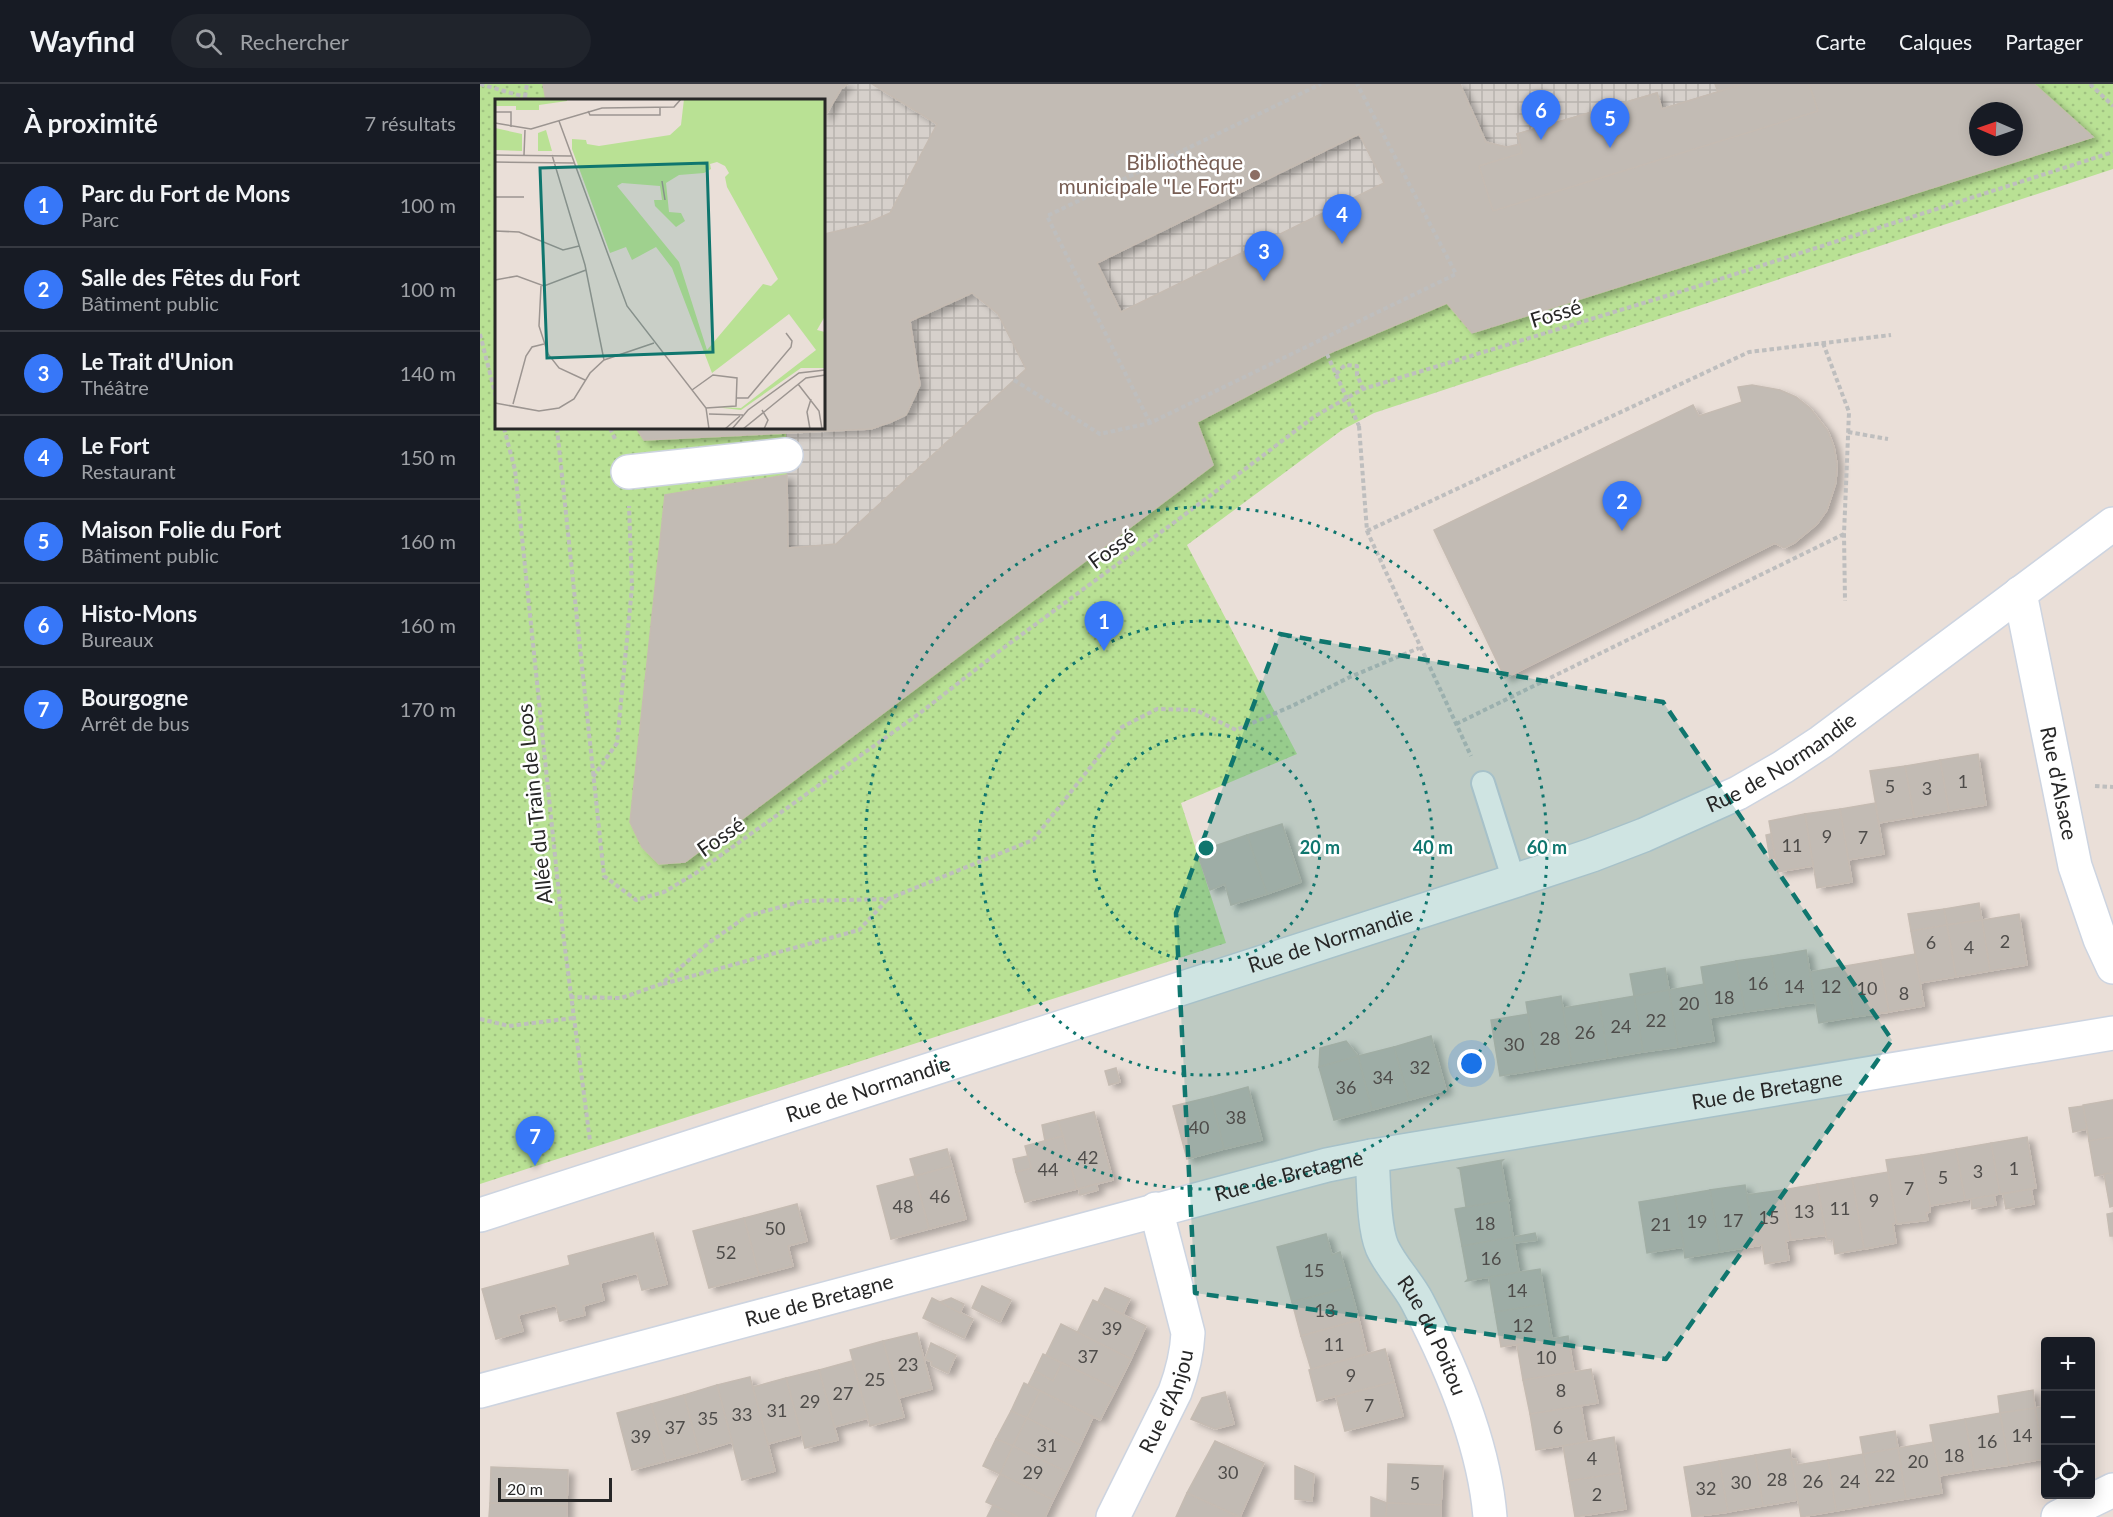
<!DOCTYPE html>
<html lang="fr">
<meta charset="utf-8">
<style>
body{margin:0;font-family:Lato,sans-serif;background:#20242c;color:#f1f3f6}
.controls{position:absolute;right:18px;bottom:18px;display:grid;overflow:hidden;border-radius:6px;box-shadow:0 3px 15px #0003}
.controls button{width:54px;height:54px;display:grid;place-items:center;padding:0;border:0;border-bottom:2px solid #363941;background:#171b24;color:#f1f3f6;font:30px sans-serif}
.compass{position:absolute;left:1489px;top:18px;width:54px;height:54px;border-radius:50%;background:#171b24;box-shadow:0 3px 15px #0003;rotate:272deg}
.scale{position:absolute;left:18px;bottom:15px;width:114px;box-sizing:border-box;padding-left:6px;border:3px solid #272727;border-top:0;font-size:16px;line-height:21px;white-space:nowrap;color:#272727;-webkit-text-stroke:4px #fff;paint-order:stroke}
.you{position:absolute;left:992px;top:980px;width:21px;height:21px;margin:-15px;border:4px solid #fff;border-radius:50%;background:#1a73e8;box-shadow:0 0 0 9px #1a73e833}
.badge{display:grid;place-items:center;width:39px;height:39px;border-radius:50%;background:#3777f8;color:#fff;font-size:20px;font-weight:700}
.pin{position:absolute;translate:-50% -50px;filter:drop-shadow(0 2px 3px #0008)}
.pin::after{content:'';position:absolute;top:32px;width:21px;height:18px;background:inherit;clip-path:polygon(0 0,100% 0,50% 100%)}
.list{margin:0;padding:0;list-style:none}
h2{display:flex;justify-content:space-between;align-items:center;height:78px;margin:0;padding:0 24px;font-size:26px}
h2 small{font-size:20px;font-weight:400;color:#9ea1a6}
.list li{display:grid;grid-template-columns:39px 1fr auto;gap:18px;align-items:center;box-sizing:border-box;height:84px;padding:0 24px;border-top:2px solid #363941}
.list b{display:block;font-size:22px;white-space:nowrap}
.list p{margin:0;font-size:20px;white-space:nowrap;color:#9ea1a6}
.list em{font-size:20px;font-style:normal;color:#9ea1a6}
.icon{flex:none;width:33px;height:33px;fill:none;stroke:currentColor;stroke-width:2;stroke-linecap:round;stroke-linejoin:round}
.map{position:relative;flex:none;width:1633px;height:1433px;overflow:hidden}
header{display:flex;align-items:center;gap:36px;box-sizing:border-box;height:84px;padding:0 30px;background:#171b24;border-bottom:2px solid #363941}
header strong{font-size:28px}
nav{display:flex;gap:33px;margin-inline-start:auto;font-size:21px}
.search{width:420px;height:54px;background:#20242c;display:flex;align-items:center;gap:15px;box-sizing:border-box;padding:0 21px;border-radius:33px;color:#9ea1a6;font-size:22px}
main{display:flex}
aside{flex:1;background:#171b24}
.map>svg:first-child{display:block}
</style>
<header>
<strong>Wayfind</strong>
<div class="search"><svg class="icon" aria-label="search" viewBox="0 0 24 24"><circle cx="10" cy="10" r="6"/><path d="M15 15l6 6"/></svg>Rechercher</div>
<nav><a>Carte</a><a>Calques</a><a>Partager</a></nav>
</header>
<main>
<aside>
<h2>À proximité<small>7 résultats</small></h2>
<ul class="list">
<li><span class="badge">1</span><div><b>Parc du Fort de Mons</b><p>Parc</p></div><em>100 m</em></li>
<li><span class="badge">2</span><div><b>Salle des Fêtes du Fort</b><p>Bâtiment public</p></div><em>100 m</em></li>
<li><span class="badge">3</span><div><b>Le Trait d'Union</b><p>Théâtre</p></div><em>140 m</em></li>
<li><span class="badge">4</span><div><b>Le Fort</b><p>Restaurant</p></div><em>150 m</em></li>
<li><span class="badge">5</span><div><b>Maison Folie du Fort</b><p>Bâtiment public</p></div><em>160 m</em></li>
<li><span class="badge">6</span><div><b>Histo-Mons</b><p>Bureaux</p></div><em>160 m</em></li>
<li><span class="badge">7</span><div><b>Bourgogne</b><p>Arrêt de bus</p></div><em>170 m</em></li>
</ul>
</aside>
<div class="map">
<svg width="1633" height="1433" viewBox="0 0 1633 1433">
<defs>
<pattern id="grass-dots" width="8" height="8" patternUnits="userSpaceOnUse" patternTransform="scale(1.5)"><rect width="8" height="8" fill="#b9e194"/><path d="M2 2h.1M6 6h.1" fill="none" stroke="#9fc180" stroke-width="1.8" stroke-linecap="round"/></pattern>
<pattern id="plaza-grid" width="8" height="8" patternUnits="userSpaceOnUse" patternTransform="scale(1.5)"><rect width="8" height="8" fill="#d6d0cb"/><path d="M0 4h8M4 0v8" fill="none" stroke="#b8b3ae"/></pattern>
<filter id="shadow"><feDropShadow dx="6" dy="4" stdDeviation="3" flood-color="#0004"/></filter>
</defs>
<rect width="100%" height="100%" fill="#eadfd8"/>
<path fill="url(#grass-dots)" d="M0 0H63L66 16H16V344H156L164 356 391 345 426 331 440 301 430 237 522 239 546 285 356 460 307 392 150 738 162 763 179 780 205 778 733 381 717 338 847 270 967 219 992 249 1612 54 1554 0H1633V85L894 329 862 346 707 461 817 670 701 719 746 859 0 1100Z"/>
<g fill="url(#plaza-grid)">
<path d="M368 0H392L457 40 410 129 383 141 344 150V34L361 5Z"/>
<path d="M980 0H1235L1238 8 1182 25 1176 9 1037 50 1040 60 1027 63 1006 58Z"/>
<path d="M879 50 904 99 641 228 617 179Z"/>
<path d="M492 209 518 230 546 285 356 460 308 464 306 349 391 345 426 331 440 301 430 237Z"/>
</g>
<g fill="#c2bbb4" stroke="#c5bbb2" stroke-width="1.5" fill-rule="evenodd" filter="url(#shadow)">
<path d="M63 0H368L361 5 344 34V16H66Z"/>
<path d="M392 0H980L1006 58 1027 63 1040 60 1037 50 1177 9 1182 25 1238 8 1235 0H1554L1613 53 992 249 967 219 847 270 717 338 733 381 205 778 179 780 162 763 150 738 185 411 307 391 308 464 356 460 546 285 518 230 492 209 430 237 440 301 426 331 411 338 391 345 164 356 156 344H344V150L383 141 410 129 457 40ZM1498 27H1534V63H1498ZM879 50 904 99 641 228 617 179Z"/>
<path d="M1263 0H1329L1338 27 1013 127 999 82 1042 69 1037 50 1177 9 1182 25Z"/>
<path d="M1272 301 1300 306 1316 313 1330 324 1348 347 1354 363 1357 380 1356 398 1347 426 1337 440 1314 459 1304 464 1295 459 1025 594 954 446 1213 321 1219 332 1262 318 1258 303Z"/>
<path d="M1498 670 1506 721 1469 727 1460 676Z"/>
<path d="M1460 676 1469 727 1434 733 1425 682Z"/>
<path d="M1425 682 1434 733 1399 739 1390 687Z"/>
<path d="M1395 719 1404 770 1368 776 1360 725Z"/>
<path d="M1360 725 1372 798 1337 804 1325 730Z"/>
<path d="M1325 730 1333 782 1298 788 1289 737Z"/>
<path d="M802 740 821 798 787 810 767 751Z"/>
<path d="M1291 750 1295 774 1290 775 1286 751Z"/>
<path d="M767 751 787 810 751 821 745 800 730 806 717 768Z"/>
<path d="M1499 819 1502 836 1467 841 1464 825Z"/>
<path d="M1464 825 1467 841 1431 847 1428 830Z"/>
<path d="M1539 830 1547 881 1510 887 1502 836Z"/>
<path d="M1502 836 1510 887 1476 893 1467 841Z"/>
<path d="M1467 841 1476 893 1440 899 1431 847Z"/>
<path d="M1326 866 1335 918 1300 923 1291 872Z"/>
<path d="M1435 870 1444 922 1409 928 1400 876Z"/>
<path d="M1291 872 1300 923 1265 928 1256 877Z"/>
<path d="M1400 876 1409 928 1374 933 1365 882Z"/>
<path d="M1256 877 1265 928 1229 934 1221 883Z"/>
<path d="M1365 882 1374 933 1339 939 1330 888Z"/>
<path d="M1185 884 1189 906 1154 912 1150 890Z"/>
<path d="M1224 900 1234 957 1198 963 1189 906Z"/>
<path d="M1189 906 1198 963 1163 968 1154 912Z"/>
<path d="M1081 912 1092 980 1057 986 1046 918Z"/>
<path d="M1154 912 1163 968 1128 974 1119 918Z"/>
<path d="M1119 918 1128 974 1092 980 1083 924Z"/>
<path d="M1048 930 1057 986 1020 992 1011 936Z"/>
<path d="M951 952 966 1006 929 1016 914 963Z"/>
<path d="M866 957 878 972 839 983 840 964Z"/>
<path d="M914 963 929 1016 892 1026 878 972Z"/>
<path d="M878 972 892 1026 854 1036 839 983Z"/>
<path d="M636 984 640 998 629 1001 625 987Z"/>
<path d="M768 1003 782 1056 744 1065 731 1013Z"/>
<path d="M731 1013 744 1065 707 1075 693 1022Z"/>
<path d="M1633 1016V1053L1609 1057 1603 1021Z"/>
<path d="M1603 1022 1607 1045 1593 1048 1589 1024Z"/>
<path d="M614 1028 633 1096 597 1105 578 1037Z"/>
<path d="M578 1037 583 1052 565 1057 562 1041Z"/>
<path d="M583 1052 597 1105 545 1118 536 1088 551 1084 545 1062Z"/>
<path d="M1547 1053 1556 1104 1520 1110 1511 1059Z"/>
<path d="M1633 1053V1089L1615 1092 1609 1057Z"/>
<path d="M1511 1059 1520 1110 1485 1116 1476 1065Z"/>
<path d="M467 1065 472 1082 435 1092 430 1075Z"/>
<path d="M1476 1065 1485 1116 1450 1122 1441 1071Z"/>
<path d="M1441 1071 1450 1122V1128L1446 1129 1448 1136 1417 1140 1406 1076Z"/>
<path d="M548 1072 551 1084 536 1088 533 1075Z"/>
<path d="M1023 1076 1021 1078 1028 1117 986 1123 980 1085 978 1084Z"/>
<path d="M472 1082 486 1135 449 1145 435 1092Z"/>
<path d="M1408 1088 1416 1139 1413 1140 1416 1159 1384 1165 1372 1094Z"/>
<path d="M1633 1089V1122L1630 1123 1624 1090Z"/>
<path d="M435 1092 449 1145 411 1155 397 1102Z"/>
<path d="M1372 1094 1384 1165 1355 1170 1353 1155 1347 1156 1337 1100Z"/>
<path d="M616 1100 618 1106 600 1111 599 1105Z"/>
<path d="M1337 1100 1346 1151 1311 1156 1302 1106Z"/>
<path d="M1265 1101 1276 1162 1240 1168 1230 1106Z"/>
<path d="M1551 1105 1554 1120 1526 1125 1523 1110Z"/>
<path d="M1230 1106 1240 1168 1205 1174 1195 1112Z"/>
<path d="M1302 1106 1311 1156 1306 1157 1309 1176 1285 1180 1282 1161 1276 1162 1267 1111Z"/>
<path d="M1514 1111 1516 1121 1492 1125 1491 1115Z"/>
<path d="M1195 1112 1204 1163 1167 1169 1159 1118Z"/>
<path d="M1029 1116 1028 1118 1033 1153 982 1162 975 1125Z"/>
<path d="M317 1120 327 1157 308 1162 313 1182 279 1191 264 1134Z"/>
<path d="M1633 1129V1152H1630L1627 1130Z"/>
<path d="M264 1134 279 1191 229 1204 213 1147Z"/>
<path d="M173 1149 187 1200 162 1206 157 1189 120 1199 124 1216 103 1222 105 1231 80 1237 76 1221 38 1231 43 1247 16 1255 2 1205 90 1181 88 1172Z"/>
<path d="M1055 1149 1057 1156 1034 1159 1033 1153Z"/>
<path d="M846 1150 852 1171 860 1168 870 1203 812 1218 797 1163Z"/>
<path d="M1033 1153 1039 1188 986 1197 988 1195 982 1162Z"/>
<path d="M1060 1185 1066 1220 1015 1228 1009 1193Z"/>
<path d="M502 1202 531 1216 520 1238 492 1224Z"/>
<path d="M870 1203 879 1236 821 1252 812 1218Z"/>
<path d="M625 1204 650 1215 643 1230 618 1218Z"/>
<path d="M452 1214 493 1235 484 1254 443 1234Z"/>
<path d="M471 1214 484 1220 480 1229 460 1218Z"/>
<path d="M613 1216 666 1242 651 1275 597 1249Z"/>
<path d="M1066 1220 1072 1255 1021 1263 1015 1228Z"/>
<path d="M879 1236 887 1270 831 1285 821 1252Z"/>
<path d="M581 1240 651 1275 636 1305 566 1271Z"/>
<path d="M437 1249 452 1305 418 1314 403 1257Z"/>
<path d="M1088 1252 1094 1288 1043 1296 1037 1261Z"/>
<path d="M403 1257 424 1333 390 1342 370 1266Z"/>
<path d="M451 1259 476 1271 468 1289 451 1281 452 1278 445 1275Z"/>
<path d="M905 1265 914 1298 837 1317 829 1286Z"/>
<path d="M563 1270 582 1279 573 1297 555 1287Z"/>
<path d="M372 1277 388 1334 354 1343 339 1286Z"/>
<path d="M582 1279 636 1305 620 1336 548 1301 555 1287 573 1297Z"/>
<path d="M1111 1285 1118 1319 1050 1330 1043 1296Z"/>
<path d="M339 1286 358 1356 325 1364 306 1294Z"/>
<path d="M270 1293 295 1387 262 1396 237 1301Z"/>
<path d="M306 1294 321 1351 288 1360 273 1303Z"/>
<path d="M914 1298 923 1332 865 1347 856 1313Z"/>
<path d="M544 1299 560 1307 547 1334 531 1327Z"/>
<path d="M237 1301 252 1358 219 1368 204 1311Z"/>
<path d="M1553 1306 1555 1324 1520 1329 1518 1312Z"/>
<path d="M560 1307 613 1333 600 1361 547 1334Z"/>
<path d="M745 1308 754 1340 735 1345 711 1335 722 1314Z"/>
<path d="M204 1311 219 1368 186 1377 171 1320Z"/>
<path d="M171 1320 186 1377 152 1386 137 1329Z"/>
<path d="M1101 1322 1107 1358 1056 1366 1050 1330Z"/>
<path d="M1566 1322V1375H1564L1555 1324Z"/>
<path d="M1555 1324 1564 1375 1529 1381 1520 1329Z"/>
<path d="M531 1327 547 1334 533 1362 516 1355Z"/>
<path d="M1520 1329 1529 1381 1494 1386 1485 1335Z"/>
<path d="M547 1334 600 1361 587 1388 533 1362Z"/>
<path d="M1485 1335 1494 1386 1459 1392 1450 1341Z"/>
<path d="M1415 1347 1418 1364 1383 1370 1380 1353Z"/>
<path d="M1134 1353 1140 1389 1089 1397 1083 1362Z"/>
<path d="M516 1355 533 1362 520 1390 503 1382Z"/>
<path d="M735 1357 784 1379 760 1433 707 1409Z"/>
<path d="M1453 1358 1462 1409 1426 1415 1418 1364Z"/>
<path d="M533 1362 587 1388 573 1416 520 1390Z"/>
<path d="M1418 1364 1426 1415 1391 1421 1383 1370Z"/>
<path d="M1310 1365 1318 1416 1283 1422 1275 1371Z"/>
<path d="M1383 1370 1391 1421 1356 1427 1348 1376Z"/>
<path d="M1275 1371 1283 1422 1248 1428 1239 1377Z"/>
<path d="M1316 1375 1317 1381 1348 1376 1356 1427 1321 1433 1311 1376Z"/>
<path d="M1239 1377 1248 1428 1212 1433 1204 1383Z"/>
<path d="M908 1380 963 1382 961 1421 907 1419Z"/>
<path d="M815 1382 834 1390 832 1417 815 1415Z"/>
<path d="M11 1383 88 1386 87 1422 10 1419Z"/>
<path d="M1140 1389 1146 1425 1095 1433 1089 1397Z"/>
<path d="M520 1390 573 1416 565 1433H538L506 1418Z"/>
<path d="M707 1409 759 1433H696Z"/>
<path d="M891 1413 907 1419 906 1433H891Z"/>
<path d="M10 1419 87 1422V1433H9Z"/>
<path d="M907 1419 961 1421V1433H906Z"/>
<path d="M513 1421 538 1433H507Z"/>
</g>
<g fill="none" stroke-linecap="round" stroke-linejoin="round">
<defs>
<path id="lane" d="M1003 699 1034 797"/>
<g id="street">
<path d="M148 388 306 371"/>
<path id="s1" d="M1540 509 1595 782 1620 855 1633 883"/>
<path id="s2" d="M892 1072C894 1097 893 1141 902 1163 911 1183 927 1198 937 1217 971 1282 1004 1359 1010 1433"/>
<path id="s3" d="M0 1131 1034 797 1112 771 1164 751 1258 709 1303 683 1341 658 1633 440"/>
<path id="s4" d="M0 1307 847 1081 892 1072 1633 949"/>
<path id="s5" d="M633 1433 695 1308C702 1289 707 1270 708 1249L676 1125"/>
<path d="M1578 1433 1633 1406"/>
</g>
</defs>
<use href="#lane" stroke="#cdd4e0" stroke-width="26"/>
<use href="#street" stroke="#cdd4e0" stroke-width="36"/>
<g stroke="#bebebe" stroke-width="4" stroke-dasharray="4.5 3" stroke-linecap="butt">
<path d="M0 0 45 13 46 16"/>
<path d="M1610 0 1633 22"/>
<path d="M45 13 47 0"/>
<path d="M0 250 16 313"/>
<path d="M1343 259 1369 328 1364 450 1365 517"/>
<path d="M856 290 865 281 877 282V291L883 305"/>
<path d="M534 296 620 350 670 339 976 190 877 0"/>
<path d="M670 339 567 132 841 0"/>
<path d="M879 342 887 447 991 672"/>
<path d="M24 344 35 386 83 849 110 1057"/>
<path d="M77 344 124 792 156 816 184 808 216 789 440 629 522 565 711 426 835 332 883 305 1209 205 1633 68"/>
<path d="M130 344 136 357"/>
<path d="M1368 348 1408 355"/>
<path d="M887 447 1269 268 1411 251"/>
<path d="M976 640 1364 450"/>
<path d="M113 693 137 659 152 503 149 422"/>
<path d="M1615 702 1633 703"/>
<path d="M183 900 379 846 408 815"/>
<path d="M90 913 141 914 181 900 230 858 267 832 323 817 408 815 553 756 642 643 677 625 716 626 756 646 812 622 870 593 939 564"/>
<path d="M0 935 29 942 93 934"/>
</g>
<use href="#lane" stroke="#fff" stroke-width="22"/>
<use href="#street" stroke="#fff" stroke-width="33"/>
<path stroke="#bebebe" stroke-width="4" stroke-dasharray="4.5 3" stroke-linecap="butt" d="M847 270 879 342"/>
</g>
<path fill="#0f766e" fill-opacity="0.2" stroke="#0f766e" stroke-width="4.5" stroke-dasharray="12 8" stroke-linejoin="round" d="M800 550 1183 618 1412 956 1186 1275 715 1209 696 829Z"/>
<g fill="none" stroke="#0f766e" stroke-width="3" stroke-dasharray="3 6">
<circle cx="726" cy="764" r="114"/>
<circle cx="726" cy="764" r="227"/>
<circle cx="726" cy="764" r="341"/>
</g>
<circle fill="#8d6e63" stroke="#fff" stroke-width="2" cx="775" cy="91" r="6"/>
<g text-anchor="middle" stroke-width="5" stroke-linejoin="round" paint-order="stroke">
<g font-size="18" fill="#4e4c4a">
<text x="1483" y="704">1</text>
<text x="1410" y="709">5</text>
<text x="1447" y="711">3</text>
<text x="1347" y="759">9</text>
<text x="1383" y="760">7</text>
<text x="1312" y="768">11</text>
<text x="1525" y="864">2</text>
<text x="1451" y="865">6</text>
<text x="1489" y="870">4</text>
<text x="1278" y="906">16</text>
<text x="1314" y="909">14</text>
<text x="1351" y="909">12</text>
<text x="1387" y="911">10</text>
<text x="1424" y="916">8</text>
<text x="1244" y="920">18</text>
<text x="1209" y="926">20</text>
<text x="1176" y="943">22</text>
<text x="1141" y="949">24</text>
<text x="1105" y="955">26</text>
<text x="1070" y="961">28</text>
<text x="1034" y="967">30</text>
<text x="940" y="990">32</text>
<text x="903" y="1000">34</text>
<text x="866" y="1010">36</text>
<text x="756" y="1040">38</text>
<text x="719" y="1050">40</text>
<text x="608" y="1080">42</text>
<text x="1534" y="1091">1</text>
<text x="568" y="1092">44</text>
<text x="1498" y="1094">3</text>
<text x="1463" y="1100">5</text>
<text x="1429" y="1111">7</text>
<text x="460" y="1119">46</text>
<text x="1394" y="1123">9</text>
<text x="423" y="1129">48</text>
<text x="1360" y="1131">11</text>
<text x="1324" y="1134">13</text>
<text x="1289" y="1140">15</text>
<text x="1253" y="1143">17</text>
<text x="1217" y="1144">19</text>
<text x="1005" y="1146">18</text>
<text x="1181" y="1147">21</text>
<text x="295" y="1151">50</text>
<text x="246" y="1175">52</text>
<text x="1011" y="1181">16</text>
<text x="834" y="1193">15</text>
<text x="1037" y="1213">14</text>
<text x="845" y="1233">13</text>
<text x="1043" y="1248">12</text>
<text x="632" y="1251">39</text>
<text x="854" y="1267">11</text>
<text x="608" y="1279">37</text>
<text x="1066" y="1280">10</text>
<text x="428" y="1287">23</text>
<text x="871" y="1298">9</text>
<text x="395" y="1302">25</text>
<text x="1081" y="1313">8</text>
<text x="363" y="1316">27</text>
<text x="330" y="1324">29</text>
<text x="889" y="1328">7</text>
<text x="297" y="1333">31</text>
<text x="262" y="1337">33</text>
<text x="228" y="1341">35</text>
<text x="195" y="1350">37</text>
<text x="1078" y="1350">6</text>
<text x="1542" y="1358">14</text>
<text x="161" y="1359">39</text>
<text x="1507" y="1364">16</text>
<text x="567" y="1368">31</text>
<text x="1474" y="1378">18</text>
<text x="1112" y="1381">4</text>
<text x="1438" y="1384">20</text>
<text x="553" y="1395">29</text>
<text x="748" y="1395">30</text>
<text x="1405" y="1398">22</text>
<text x="1297" y="1402">28</text>
<text x="1333" y="1404">26</text>
<text x="1370" y="1404">24</text>
<text x="1261" y="1405">30</text>
<text x="935" y="1406">5</text>
<text x="1226" y="1411">32</text>
<text x="1117" y="1417">2</text>
</g>
<g font-size="21" fill="#785e54" stroke="#fff" text-anchor="end">
<text x="763" y="86">Bibliothèque<tspan x="763" dy="24">municipale "Le Fort"</tspan></text>
</g>
<g font-size="21" fill="#272727" stroke="#fff">
<text transform="translate(1076 230) rotate(-17)" y="7">Fossé</text>
<text transform="translate(632 465) rotate(-36)" y="7">Fossé</text>
<text dy="7" stroke="none"><textPath href="#s3" startOffset="1380">Rue de Normandie</textPath></text>
<text dy="7" stroke="none"><textPath href="#s1" startOffset="194">Rue d'Alsace</textPath></text>
<text transform="translate(55 720) rotate(-96)" y="7">Allée du Train de Loos</text>
<text transform="translate(241 753) rotate(-35)" y="7">Fossé</text>
<text dy="7" stroke="none"><textPath href="#s3" startOffset="894">Rue de Normandie</textPath></text>
<text dy="7" stroke="none"><textPath href="#s3" startOffset="408">Rue de Normandie</textPath></text>
<text dy="7" stroke="none"><textPath href="#s4" startOffset="1323">Rue de Bretagne</textPath></text>
<text dy="7" stroke="none"><textPath href="#s4" startOffset="837">Rue de Bretagne</textPath></text>
<text dy="7" stroke="none"><textPath href="#s4" startOffset="351">Rue de Bretagne</textPath></text>
<text dy="7" stroke="none"><textPath href="#s2" startOffset="194">Rue du Poitou</textPath></text>
<text dy="7" stroke="none"><textPath href="#s5" startOffset="128">Rue d'Anjou</textPath></text>
</g>
</g>
<g transform="translate(15 15)">
<rect width="330" height="330" fill="#eadfd8"/>
<path d="M0 0H72V2L44 6V11H21V7H0ZM189 0H330V217L322 231 330 233V269H306L246 311 219 308 246 309 321 251 294 215 217 274 177 169 161 148 137 161 131 148 115 154 77 50V40L91 41 92 45 104 47 175 36 186 26ZM222 63 230 67 234 74 230 78 232 88 283 180 276 187 268 185 212 251 184 163 122 87 127 84 165 87 167 101H159L160 107 181 128 190 122 186 114 174 113 171 84 184 76 209 74 216 70 215 65ZM0 29 27 35V52L0 51ZM51 31 57 52H43V34Z" fill="#b9e194" fill-rule="evenodd"/>
<path fill="none" stroke="#9c9591" stroke-width="1.5" d="M93 12 95 16H165V8M0 13H16V28M64 22 132 207 211 309 214 330M0 24 36 30 107 9 179 8 186 0M0 56 76 57M29 56 30 31M57 56 90 166 109 261M0 63 79 64M167 82 170 101M0 98H29M0 132 24 133 68 151 84 147M0 181 22 177 49 187 91 171M46 187 44 227 53 255 64 269 90 281M303 285 324 312 327 330M197 291 218 276 242 279 241 307 211 309M241 299H253L296 248 297 242 291 234M0 304 44 312 64 309 79 300 95 274 109 261 159 244M18 305 31 257 37 248 49 245M267 311 273 321 269 330M214 315 248 316M230 330 245 317M237 330 253 311 304 274 330 271M248 330 311 279 330 276M315 330 312 313 316 300"/>
<path fill="#0f766e" fill-opacity="0.15" stroke="#0f766e" stroke-width="3" d="M212 64 218 253 52 259 45 69Z"/>
<rect width="330" height="330" fill="none" stroke="#272727" stroke-width="3"/>
</g>
<circle cx="726" cy="764" r="9" fill="#0f766e" stroke="#fff" stroke-width="3"/>
<g font-size="18" text-anchor="middle" font-weight="bold" fill="#0f766e" stroke="#fff" stroke-width="5" stroke-linejoin="round" paint-order="stroke">
<text x="840" y="770">20 m</text>
<text x="953" y="770">40 m</text>
<text x="1067" y="770">60 m</text>
</g>
</svg>
<div class="controls">
<button>+</button>
<button>−</button>
<button><svg class="icon" aria-label="locate" viewBox="0 0 24 24"><circle cx="12" cy="12" r="6"/><path d="M12 2v4M12 18v4M2 12h4M18 12h4"/></svg></button>
</div>
<svg class="compass" viewBox="-18 -18 36 36"><path d="M0-13l5 13h-10z" fill="#e53935"/><path d="M0 13l5-13h-10z" fill="#9ea1a6"/></svg>
<div class="scale">20 m</div>
<div class="you"></div>
<div class="pin badge" style="left:624px;top:567px">1</div>
<div class="pin badge" style="left:1142px;top:447px">2</div>
<div class="pin badge" style="left:784px;top:197px">3</div>
<div class="pin badge" style="left:862px;top:160px">4</div>
<div class="pin badge" style="left:1130px;top:64px">5</div>
<div class="pin badge" style="left:1061px;top:56px">6</div>
<div class="pin badge" style="left:55px;top:1082px">7</div>
</div>
</main>
